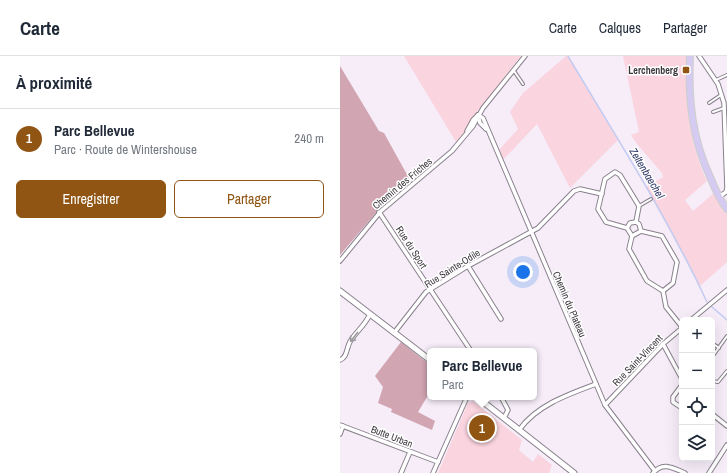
<!DOCTYPE html>
<html lang="fr">
<meta charset="utf-8">
<style>
body{margin:0;font-family:"Archivo Narrow",sans-serif;background:#f2f2f3;color:#1f2937}
.controls{position:absolute;right:12px;bottom:12px;display:grid;overflow:hidden;border-radius:6px;box-shadow:0 4px 16px #0002}
.controls button{width:36px;height:36px;display:grid;place-items:center;padding:0;border:0;border-bottom:1px solid #e0e1e3;background:#fff;color:#1f2937;font:20px sans-serif}
.you{position:absolute;left:183px;top:216px;width:14px;height:14px;margin:-10px;border:3px solid #fff;border-radius:50%;background:#1a73e8;box-shadow:0 0 0 6px #1a73e833}
.badge{display:grid;place-items:center;width:26px;height:26px;border-radius:50%;background:#905513;color:#fff;font-size:13px;font-weight:700}
.pin{position:absolute;translate:-50% -50%;border:2px solid #fff;box-shadow:0 1px 4px #0006}
.popup{position:absolute;left:87px;top:292px;width:110px;height:52px;box-sizing:border-box;display:grid;place-content:center;border-radius:6px;background:#fff;filter:drop-shadow(0 1px 3px #0005);font-size:13px;white-space:nowrap;color:#747a83}
.popup b{font-size:15px;color:#1f2937}
.popup::after{content:'';position:absolute;left:50%;top:100%;margin-left:-8px;border:8px solid transparent;border-top-color:#fff}
.list{margin:0;padding:0;list-style:none}
h2{display:flex;justify-content:space-between;align-items:center;height:52px;margin:0;padding:0 16px;font-size:17px}
h2 small{font-size:13px;font-weight:400;color:#747a83}
.list li{display:grid;grid-template-columns:26px 1fr auto;gap:12px;align-items:center;box-sizing:border-box;height:60px;padding:0 16px;border-top:1px solid #e0e1e3}
.list b{display:block;font-size:15px;white-space:nowrap}
.list p{margin:0;font-size:13px;white-space:nowrap;color:#747a83}
.list em{font-size:13px;font-style:normal;color:#747a83}
.actions{display:flex;gap:8px;padding:12px 16px}
.actions a{flex:1;padding:9px 0;border:1px solid #905513;border-radius:6px;text-align:center;font-size:14px;color:#905513}
.actions .main{background:#905513;color:#fff}
.icon{flex:none;width:22px;height:22px;fill:none;stroke:currentColor;stroke-width:2;stroke-linecap:round;stroke-linejoin:round}
.map{position:relative;flex:none;width:387px;height:417px;overflow:hidden}
header{display:flex;align-items:center;gap:24px;box-sizing:border-box;height:56px;padding:0 20px;background:#fff;border-bottom:1px solid #e0e1e3}
header strong{font-size:19px}
nav{display:flex;gap:22px;margin-inline-start:auto;font-size:14px}
main{display:flex}
aside{flex:1;background:#fff}
.map>svg:first-child{display:block}
</style>
<header>
<strong>Carte</strong>
<nav><a>Carte</a><a>Calques</a><a>Partager</a></nav>
</header>
<main>
<aside>
<h2>À proximité<small></small></h2>
<ul class="list">
<li><span class="badge">1</span><div><b>Parc Bellevue</b><p>Parc · Route de Wintershouse</p></div><em>240 m</em></li>
</ul>
<div class="actions"><a class="main">Enregistrer</a><a>Partager</a></div>
</aside>
<div class="map">
<svg width="387" height="417" viewBox="0 0 387 417">
<rect width="100%" height="100%" fill="#f6edf9"/>
<g fill="#fad4df">
<path d="M64 0H181L133 61 124 77 116 86Z"/>
<path d="M226 0H228L278 84 230 132 197 68 163 104 159 94 178 73 170 56 183 37Z"/>
<path d="M283 0H347L345 17H346C346 56 351 90 367 125L345 144 353 155 374 137 387 157V206L360 230 306 131 323 121 322 117 297 88 291 79 299 76Z"/>
<path d="M133 345 182 384 179 394 193 406 198 398 212 409 209 417H98L128 347Z"/>
</g>
<g fill="#d1a5b2">
<path d="M0 10 39 75 44 77 70 124 64 128 62 126 49 136 51 139 0 199Z"/>
<path d="M61 286 90 309V336L78 356 95 365 92 374 51 356 52 353 38 347 43 331 35 320Z"/>
</g>
<g fill="none" stroke-linecap="round" stroke-linejoin="round">
<g stroke="#c2cbf1" stroke-width="1.5">
<path d="M228 0C276 81 327 160 367 246"/>
<path d="M372 251 387 264"/>
</g>
<defs>
<g id="lane">
<path d="M174 15 183 28"/>
<path d="M376 24 387 19"/>
<path d="M369 47 381 39"/>
<path d="M373 56 384 52"/>
<path d="M299 150 311 143"/>
<path d="M372 287 379 292"/>
<path d="M372 301 387 280"/>
<path d="M372 325 378 326 387 315"/>
</g>
<g id="street">
<path d="M359 0 378 28 384 47 387 132 386 136 379 141"/>
<path d="M138 59 143 62 265 349 315 415"/>
<path d="M138 59 140 67 146 73"/>
<path d="M127 75 133 64 138 59"/>
<path d="M275 116 280 119 299 150 296 166 299 168 301 175 322 180 337 206 333 227 323 235 307 225 289 193 292 180 287 172 266 166 258 153 265 123Z"/>
<path d="M39 156 131 295"/>
<path d="M287 172 290 167 296 166"/>
<path d="M292 180 301 175"/>
<path d="M0 205 41 155 112 95 133 70 143 52 185 0"/>
<path d="M128 210 161 263"/>
<path d="M323 235 326 251 342 271"/>
<path d="M351 264 387 234"/>
<path d="M54 277 86 236 128 210 198 172 234 135 240 133 262 138"/>
<path d="M323 288 342 323"/>
<path d="M0 304C8 301 6 291 11 284 17 275 26 268 30 258"/>
<path d="M342 329 333 341V346L342 352"/>
<path d="M161 341 168 354 164 362"/>
<path d="M265 349 323 288 342 272"/>
<path d="M372 358 387 370"/>
<path d="M0 369 98 406"/>
<path d="M179 374C197 349 229 338 256 328"/>
<path d="M0 378 3 370"/>
<path d="M61 417 70 396"/>
<path d="M93 417 127 341"/>
<path d="M313 417C323 405 333 412 345 417"/>
<path d="M369 417 387 389"/>
</g>
<g id="secondary">
<path d="M0 235 90 304"/>
<path d="M137 341 234 417"/>
</g>
<path id="primary" d="M350 0C348 44 352 83 371 123 375 133 380 144 387 153"/>
</defs>
<use href="#lane" stroke="#89818c" stroke-width="4"/>
<use href="#street" stroke="#89818c" stroke-width="5.5"/>
<use href="#secondary" stroke="#89818c" stroke-width="7"/>
<use href="#primary" stroke="#d0cfd0" stroke-width="8"/>
<use href="#lane" stroke="#fff" stroke-width="2"/>
<use href="#street" stroke="#fff" stroke-width="3.5"/>
<use href="#secondary" stroke="#fff" stroke-width="5"/>
<use href="#primary" stroke="#d4caf2" stroke-width="5.5"/>
</g>
<defs><path id="oneway-shaft" d="M-6 0H5M1.5-3L5.5 0L1.5 3" fill="none" stroke-width="1.6" stroke-linecap="round" stroke-linejoin="round"/></defs>
<use stroke="#9c9a9d" href="#oneway-shaft" transform="translate(14 281) rotate(128)"/>
<rect fill="#905513" stroke="#fff" stroke-width="1.5" x="342" y="10" width="8" height="8" rx="2"/>
<g text-anchor="middle" stroke-width="3" stroke-linejoin="round" paint-order="stroke">
<g font-size="10" font-weight="bold" fill="#3a363b" stroke="#fff" text-anchor="end">
<text x="338" y="18">Lerchenberg</text>
</g>
<g font-size="10" fill="#3a363b" stroke="#fff">
<text transform="translate(62 127) rotate(-40)" y="4">Chemin des Friches</text>
<text transform="translate(72 191) rotate(57)" y="4">Rue du Sport</text>
<text transform="translate(112 212) rotate(-32)" y="4">Rue Sainte-Odile</text>
<text transform="translate(230 248) rotate(67)" y="4">Chemin du Plateau</text>
<text transform="translate(297 304) rotate(-46)" y="4">Rue Saint-Vincent</text>
<text transform="translate(52 380) rotate(21)" y="4">Butte Urban</text>
</g>
<g font-size="11" font-style="italic" fill="#313868" stroke="#fff">
<text transform="translate(307 117) rotate(59)" y="4">Zeltenbaechel</text>
</g>
</g>
</svg>
<div class="controls">
<button>+</button>
<button>−</button>
<button><svg class="icon" aria-label="locate" viewBox="0 0 24 24"><circle cx="12" cy="12" r="6"/><path d="M12 2v4M12 18v4M2 12h4M18 12h4"/></svg></button>
<button><svg class="icon" aria-label="layers" viewBox="0 0 24 24"><path d="M12 4l9 5-9 5-9-5zM3 14l9 5 9-5"/></svg></button>
</div>
<div class="you"></div>
<div class="pin badge" style="left:142px;top:372px">1</div>
<div class="popup"><b>Parc Bellevue</b>Parc</div>
</div>
</main>
